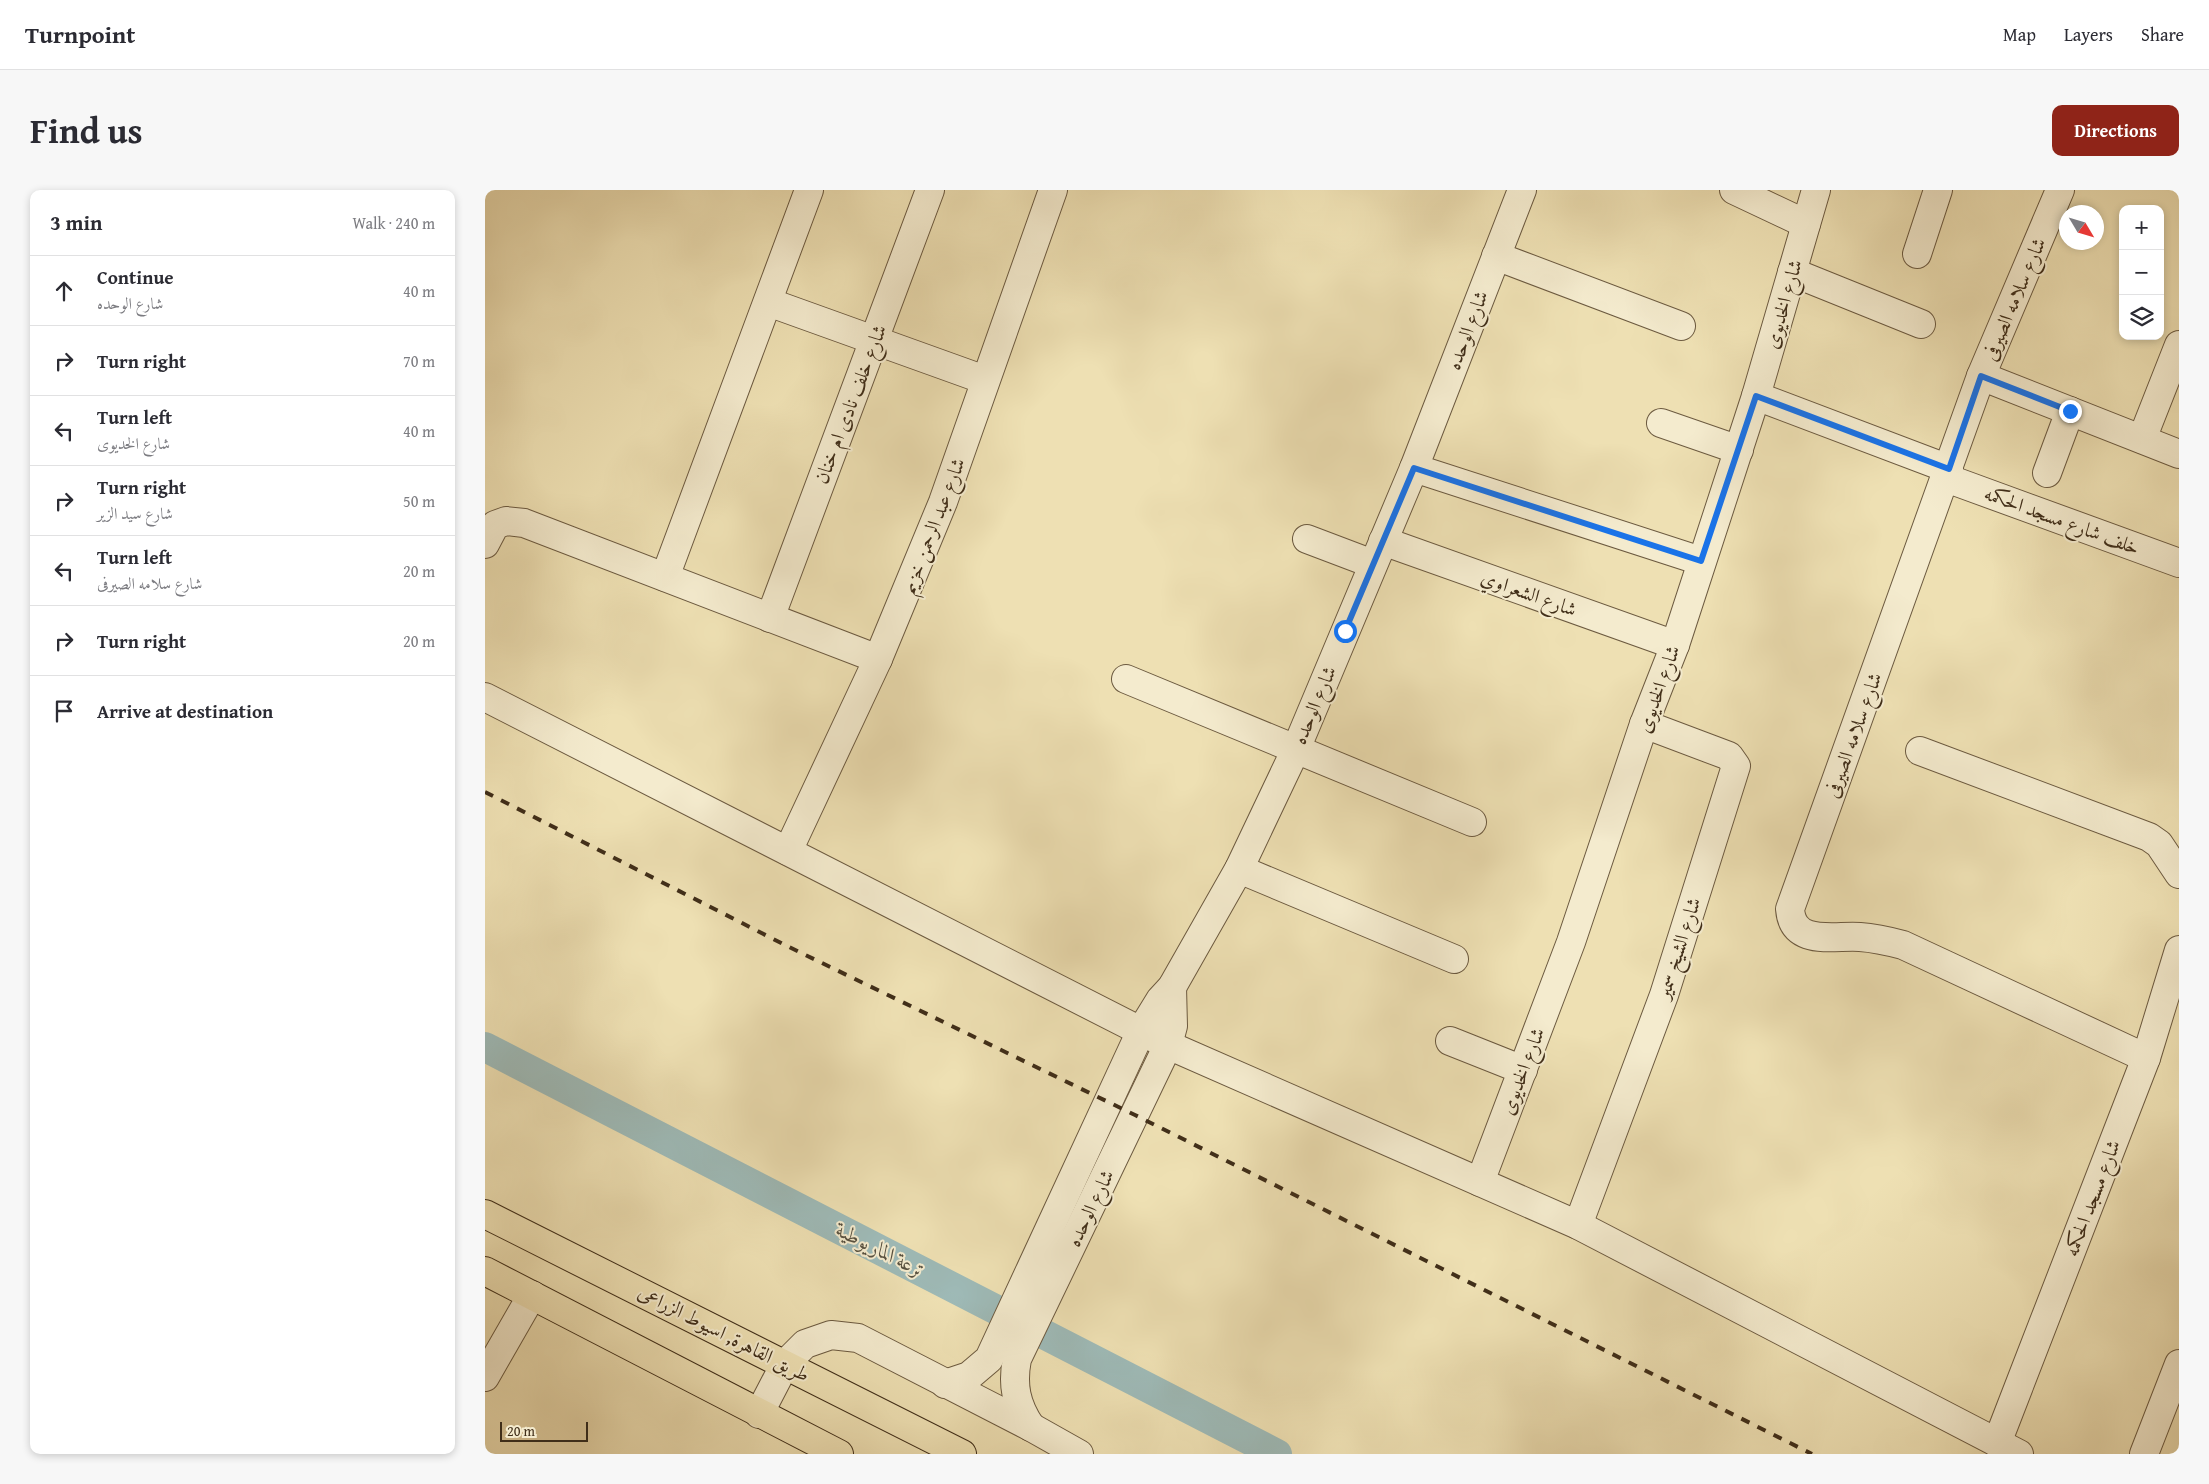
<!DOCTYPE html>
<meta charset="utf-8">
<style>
body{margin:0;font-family:"Gentium Book Plus",Amiri,serif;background:#f7f7f7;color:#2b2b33}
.controls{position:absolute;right:15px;top:15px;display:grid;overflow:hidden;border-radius:10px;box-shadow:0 2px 8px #0003}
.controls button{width:45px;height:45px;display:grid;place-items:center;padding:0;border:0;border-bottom:1px solid #e1e1e2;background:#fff;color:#2b2b33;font:25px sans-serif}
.compass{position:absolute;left:1574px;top:15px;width:45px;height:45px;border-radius:50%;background:#fff;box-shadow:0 2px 8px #0003;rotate:128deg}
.scale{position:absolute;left:15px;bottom:12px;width:88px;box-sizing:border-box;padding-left:5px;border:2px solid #402e19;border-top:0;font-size:14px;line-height:18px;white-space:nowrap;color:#402e19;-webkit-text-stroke:4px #f4ebce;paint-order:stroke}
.stop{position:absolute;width:15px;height:15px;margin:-11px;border:4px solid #1a73e8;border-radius:50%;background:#fff}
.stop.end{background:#1a73e8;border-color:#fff;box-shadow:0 1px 5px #0008}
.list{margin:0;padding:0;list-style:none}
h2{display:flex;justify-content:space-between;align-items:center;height:65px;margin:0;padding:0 20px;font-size:21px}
h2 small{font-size:16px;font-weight:400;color:#7c7c81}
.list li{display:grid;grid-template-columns:32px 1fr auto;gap:15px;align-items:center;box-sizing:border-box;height:70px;padding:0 20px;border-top:1px solid #e1e1e2}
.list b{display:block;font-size:19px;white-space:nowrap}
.list p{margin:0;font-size:16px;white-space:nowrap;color:#7c7c81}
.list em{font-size:16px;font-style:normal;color:#7c7c81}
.icon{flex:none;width:28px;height:28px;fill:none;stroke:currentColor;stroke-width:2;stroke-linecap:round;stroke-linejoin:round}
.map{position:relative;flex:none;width:1694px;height:1264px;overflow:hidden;border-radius:10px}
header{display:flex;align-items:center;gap:30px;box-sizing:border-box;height:70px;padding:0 25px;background:#fff;border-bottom:1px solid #e1e1e2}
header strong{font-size:24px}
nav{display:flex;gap:28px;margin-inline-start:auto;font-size:18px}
.intro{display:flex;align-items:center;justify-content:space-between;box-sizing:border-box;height:120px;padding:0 30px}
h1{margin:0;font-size:35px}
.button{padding:12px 22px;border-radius:10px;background:#8f2418;color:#fff;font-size:18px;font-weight:700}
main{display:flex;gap:30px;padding:0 30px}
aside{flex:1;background:#fff;border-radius:10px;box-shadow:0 2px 8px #0003}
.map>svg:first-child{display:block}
</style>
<header>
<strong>Turnpoint</strong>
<nav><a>Map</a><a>Layers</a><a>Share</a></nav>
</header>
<div class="intro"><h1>Find us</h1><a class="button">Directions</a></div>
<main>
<aside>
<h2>3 min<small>Walk · 240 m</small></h2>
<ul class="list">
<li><svg class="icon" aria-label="ahead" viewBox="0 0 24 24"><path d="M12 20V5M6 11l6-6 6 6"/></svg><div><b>Continue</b><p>شارع الوحده</p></div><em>40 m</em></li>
<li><svg class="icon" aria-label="right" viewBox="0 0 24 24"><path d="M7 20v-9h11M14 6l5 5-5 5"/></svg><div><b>Turn right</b></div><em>70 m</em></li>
<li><svg class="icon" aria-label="left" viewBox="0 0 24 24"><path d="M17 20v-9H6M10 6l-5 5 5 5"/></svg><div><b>Turn left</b><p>شارع الخديوى</p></div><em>40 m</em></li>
<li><svg class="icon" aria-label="right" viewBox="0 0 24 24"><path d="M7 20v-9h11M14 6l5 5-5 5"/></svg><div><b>Turn right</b><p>شارع سيد الزير</p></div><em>50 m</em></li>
<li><svg class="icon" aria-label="left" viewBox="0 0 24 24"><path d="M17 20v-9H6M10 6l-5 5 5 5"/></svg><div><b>Turn left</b><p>شارع سلامه الصيرفى</p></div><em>20 m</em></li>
<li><svg class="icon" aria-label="right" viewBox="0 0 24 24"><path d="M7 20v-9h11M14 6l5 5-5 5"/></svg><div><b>Turn right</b></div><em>20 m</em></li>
<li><svg class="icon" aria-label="arrive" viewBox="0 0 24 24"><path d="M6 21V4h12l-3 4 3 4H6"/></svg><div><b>Arrive at destination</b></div></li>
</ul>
</aside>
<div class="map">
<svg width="1694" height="1264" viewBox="0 0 1694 1264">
<rect width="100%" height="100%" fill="#eee0b3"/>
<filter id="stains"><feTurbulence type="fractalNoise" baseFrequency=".004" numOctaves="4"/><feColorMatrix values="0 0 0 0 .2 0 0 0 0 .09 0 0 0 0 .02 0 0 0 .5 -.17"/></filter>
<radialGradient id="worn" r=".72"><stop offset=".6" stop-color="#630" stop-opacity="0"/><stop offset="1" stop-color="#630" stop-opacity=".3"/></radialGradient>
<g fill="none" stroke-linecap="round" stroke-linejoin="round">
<path stroke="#9ebab7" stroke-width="30" d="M0 857 792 1264"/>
<defs>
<g id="minor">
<path d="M1249 0 1321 34"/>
<path d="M1575 0 1496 186 1305 719C1308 757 1349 745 1375 747 1390 748 1403 751 1418 755L1661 868"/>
<path d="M1432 64 1453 0"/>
<path d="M1011 66 1196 136"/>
<path d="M1307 82 1436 134"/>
<path d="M283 112 500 190"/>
<path d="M1496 186 1694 264"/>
<path d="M1271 206 1464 279"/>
<path d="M1176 233 1254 260"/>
<path d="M1657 249 1694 155"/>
<path d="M929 278 1216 371"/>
<path d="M1562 283 1585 221"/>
<path d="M1461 288 1694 373"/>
<path d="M822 349 888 374"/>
<path d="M898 351 1190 455"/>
<path d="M0 354 10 335 21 331 39 333 393 469"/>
<path d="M180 387 324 0"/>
<path d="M285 428 445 0"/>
<path d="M641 489 987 632"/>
<path d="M0 507 683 855 1093 1035 1534 1264"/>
<path d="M1435 561 1664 647 1674 654 1694 684"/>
<path d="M303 661 393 469 458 312 568 0"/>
<path d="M754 679 969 769"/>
<path d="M965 851 1038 880"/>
<path d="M995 992 1086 752 1159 534 1190 455 1271 206 1331 0"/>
<path d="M1093 1035 1179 805 1251 576 1244 566 1159 534"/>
<path d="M0 1187 47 1105"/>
<path d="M460 1194 484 1186 504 1169 656 841 675 810 687 797 754 679 811 559 929 278 1037 0"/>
<path d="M274 1224 300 1174 320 1154 346 1145 373 1148 546 1237 594 1264"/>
<path d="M546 1237C531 1215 527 1195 532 1169L683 855 688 836 687 797"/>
<path d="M1512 1253 1661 868 1694 760"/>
<path d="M1659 1264 1694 1174"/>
</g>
<g id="highway">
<path d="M0 1024 477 1264"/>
<path d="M0 1081 354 1264"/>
</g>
</defs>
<use href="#minor" stroke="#6c5a40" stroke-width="30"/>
<use href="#highway" stroke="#402e19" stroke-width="30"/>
<use href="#minor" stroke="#f4ebce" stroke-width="28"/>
<use href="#highway" stroke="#eee0b3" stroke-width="28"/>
<path stroke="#402e19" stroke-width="4" stroke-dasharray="9 9" stroke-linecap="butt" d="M0 602 302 756 650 925 1327 1264"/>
</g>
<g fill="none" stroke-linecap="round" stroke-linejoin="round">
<path stroke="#1a73e8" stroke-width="6" d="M860 441 929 278 1216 371 1271 206 1464 279 1496 186 1585 221"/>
</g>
<g text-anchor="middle" stroke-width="4" stroke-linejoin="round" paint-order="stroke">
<g font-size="20" fill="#402e19" stroke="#f4ebce">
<text transform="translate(1529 109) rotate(-67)" y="7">شارع سلامه الصيرفى</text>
<text transform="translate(1298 114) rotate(-74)" y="7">شارع الخديوى</text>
<text transform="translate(982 140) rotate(-69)" y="7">شارع الوحده</text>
<text transform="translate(365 214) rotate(-69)" y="7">شارع خلف نادى ام خنان</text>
<text transform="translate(1577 330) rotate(20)" y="7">خلف شارع مسجد الحكمه</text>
<text transform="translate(448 336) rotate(-69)" y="7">شارع عبد الرحمن خزيم</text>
<text transform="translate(1044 403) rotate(20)" y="7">شارع الشعراوي</text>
<text transform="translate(1173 499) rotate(-70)" y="7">شارع الخديوى</text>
<text transform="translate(829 515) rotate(-67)" y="7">شارع الوحده</text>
<text transform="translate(1368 545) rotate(-70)" y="7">شارع سلامه الصيرفى</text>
<text transform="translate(1193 758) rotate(-72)" y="7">شارع الشيخ سمير</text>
<text transform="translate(1037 881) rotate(-69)" y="7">شارع الخديوى</text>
<text transform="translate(1607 1008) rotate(-69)" y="7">شارع مسجد الحكمه</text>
<text transform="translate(605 1018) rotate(-64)" y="7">شارع الوحده</text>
<text transform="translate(239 1143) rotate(27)" y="7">طريق القاهرة, اسيوط الزراعى</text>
</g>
<g font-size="21" font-style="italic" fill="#585140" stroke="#f4ebce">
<text transform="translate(396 1060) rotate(27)" y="7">ترعة الماريوطية</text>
</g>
</g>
<rect width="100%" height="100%" filter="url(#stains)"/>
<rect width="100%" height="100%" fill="url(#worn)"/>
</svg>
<div class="controls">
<button>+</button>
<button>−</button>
<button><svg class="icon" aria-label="layers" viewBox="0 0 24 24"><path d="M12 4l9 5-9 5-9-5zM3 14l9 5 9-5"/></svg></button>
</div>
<svg class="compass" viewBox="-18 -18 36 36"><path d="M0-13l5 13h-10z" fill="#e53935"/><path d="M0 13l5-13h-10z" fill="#7c7c81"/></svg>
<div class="scale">20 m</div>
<div class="stop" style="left:860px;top:441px"></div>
<div class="stop end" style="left:1585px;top:221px"></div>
</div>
</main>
